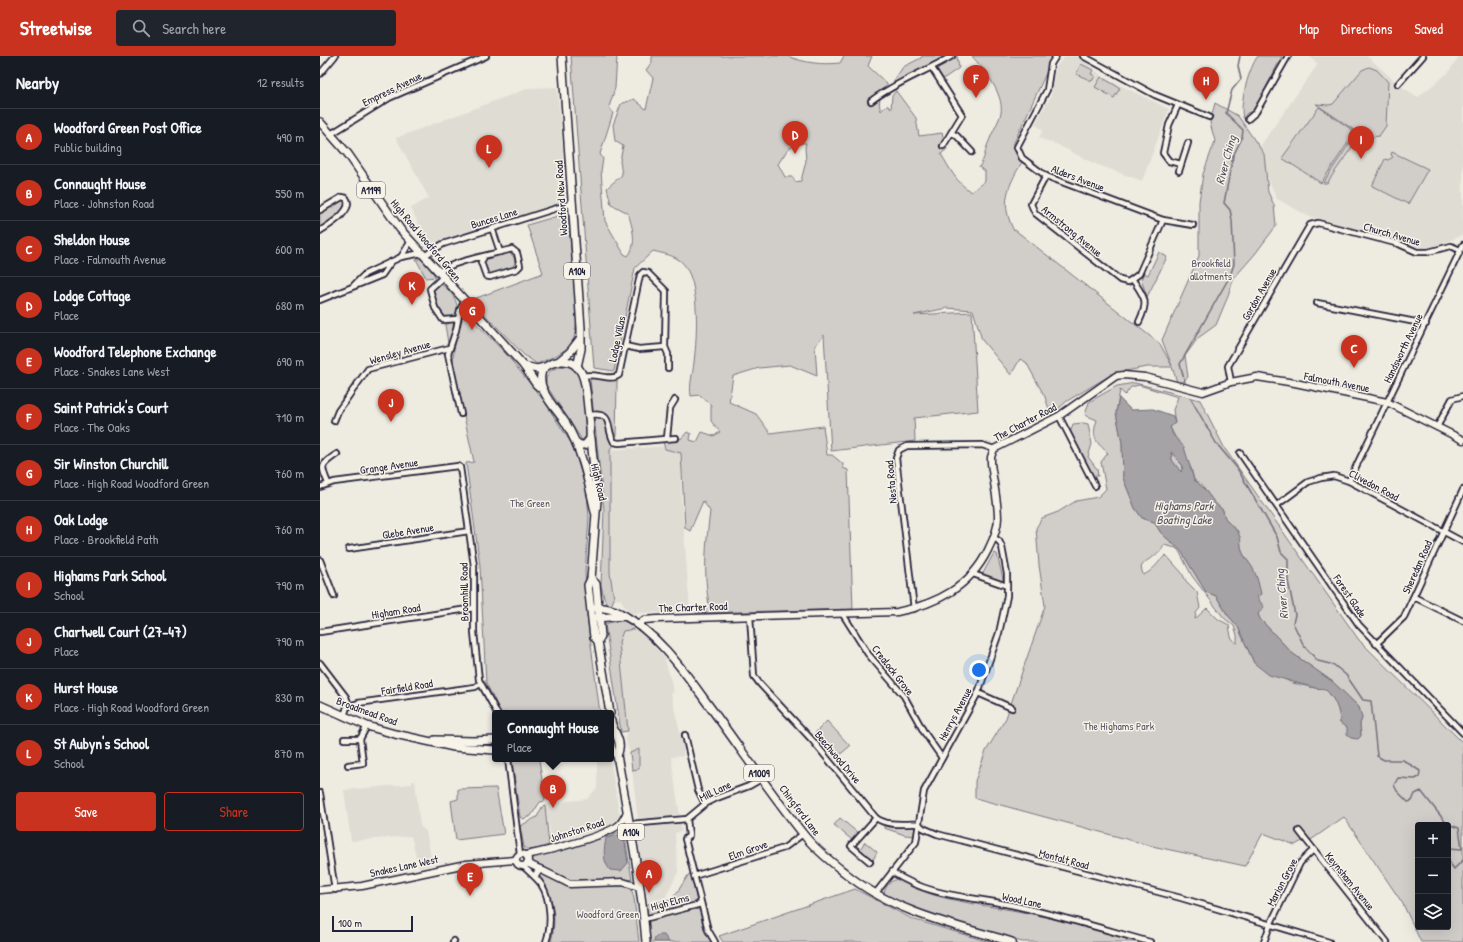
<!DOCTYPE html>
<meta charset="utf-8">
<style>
body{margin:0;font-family:"Patrick Hand",sans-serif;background:#20242c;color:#f1f3f6}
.controls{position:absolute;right:12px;bottom:12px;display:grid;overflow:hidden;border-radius:4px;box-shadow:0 4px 16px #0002}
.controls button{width:36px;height:36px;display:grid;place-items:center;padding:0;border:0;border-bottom:1px solid #363941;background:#171b24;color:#f1f3f6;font:20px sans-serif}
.scale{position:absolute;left:12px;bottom:10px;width:81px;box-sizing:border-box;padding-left:4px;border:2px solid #22223b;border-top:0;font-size:11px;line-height:14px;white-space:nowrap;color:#22223b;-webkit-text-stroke:3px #f7f3e8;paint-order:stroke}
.you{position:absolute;left:659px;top:614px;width:14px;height:14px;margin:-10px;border:3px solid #fff;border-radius:50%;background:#1a73e8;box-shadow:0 0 0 6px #1a73e833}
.badge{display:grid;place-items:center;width:26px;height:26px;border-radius:50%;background:#c8321e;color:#fff;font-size:13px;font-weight:700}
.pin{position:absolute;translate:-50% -33px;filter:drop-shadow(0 1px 2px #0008)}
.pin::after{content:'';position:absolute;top:21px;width:14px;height:12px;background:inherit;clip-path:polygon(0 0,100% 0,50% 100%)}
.popup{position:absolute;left:172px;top:654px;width:122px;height:52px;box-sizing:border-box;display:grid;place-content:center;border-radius:4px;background:#171b24;filter:drop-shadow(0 1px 3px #0005);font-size:13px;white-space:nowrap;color:#9ea1a6}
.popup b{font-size:15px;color:#f1f3f6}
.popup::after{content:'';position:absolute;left:50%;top:100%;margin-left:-8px;border:8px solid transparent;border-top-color:#171b24}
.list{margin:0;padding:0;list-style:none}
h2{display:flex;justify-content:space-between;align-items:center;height:52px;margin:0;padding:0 16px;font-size:17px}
h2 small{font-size:13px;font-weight:400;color:#9ea1a6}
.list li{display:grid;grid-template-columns:26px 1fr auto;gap:12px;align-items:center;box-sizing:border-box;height:56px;padding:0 16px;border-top:1px solid #363941}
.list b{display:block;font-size:15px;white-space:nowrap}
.list p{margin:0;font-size:13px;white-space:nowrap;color:#9ea1a6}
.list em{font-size:13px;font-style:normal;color:#9ea1a6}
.actions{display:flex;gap:8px;padding:12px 16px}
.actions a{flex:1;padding:9px 0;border:1px solid #c8321e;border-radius:4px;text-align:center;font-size:14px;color:#c8321e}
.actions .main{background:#c8321e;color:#fff}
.icon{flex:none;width:22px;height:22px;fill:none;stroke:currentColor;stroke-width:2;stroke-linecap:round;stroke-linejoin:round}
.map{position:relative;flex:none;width:1143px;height:886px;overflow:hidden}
header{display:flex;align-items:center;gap:24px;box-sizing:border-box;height:56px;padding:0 20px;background:#c8321e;color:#fff}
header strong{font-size:19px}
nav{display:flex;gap:22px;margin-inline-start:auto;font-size:14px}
.search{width:280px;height:36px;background:#20242c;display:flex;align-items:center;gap:10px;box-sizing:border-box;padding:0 14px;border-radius:4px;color:#9ea1a6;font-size:15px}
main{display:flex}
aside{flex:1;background:#171b24}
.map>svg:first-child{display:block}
</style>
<header>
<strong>Streetwise</strong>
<div class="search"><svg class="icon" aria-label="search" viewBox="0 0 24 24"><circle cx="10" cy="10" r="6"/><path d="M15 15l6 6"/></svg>Search here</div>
<nav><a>Map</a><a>Directions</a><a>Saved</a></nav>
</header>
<main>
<aside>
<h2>Nearby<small>12 results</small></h2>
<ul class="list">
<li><span class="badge">A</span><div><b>Woodford Green Post Office</b><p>Public building</p></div><em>490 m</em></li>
<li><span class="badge">B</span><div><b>Connaught House</b><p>Place · Johnston Road</p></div><em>550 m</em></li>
<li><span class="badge">C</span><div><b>Sheldon House</b><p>Place · Falmouth Avenue</p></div><em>600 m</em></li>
<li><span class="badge">D</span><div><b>Lodge Cottage</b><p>Place</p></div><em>680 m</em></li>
<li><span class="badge">E</span><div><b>Woodford Telephone Exchange</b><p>Place · Snakes Lane West</p></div><em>690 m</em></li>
<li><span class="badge">F</span><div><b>Saint Patrick's Court</b><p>Place · The Oaks</p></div><em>710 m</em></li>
<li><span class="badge">G</span><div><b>Sir Winston Churchill</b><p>Place · High Road Woodford Green</p></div><em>760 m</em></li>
<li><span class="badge">H</span><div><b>Oak Lodge</b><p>Place · Brookfield Path</p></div><em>760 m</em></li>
<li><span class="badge">I</span><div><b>Highams Park School</b><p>School</p></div><em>790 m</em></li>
<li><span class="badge">J</span><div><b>Chartwell Court (27-47)</b><p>Place</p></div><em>790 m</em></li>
<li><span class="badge">K</span><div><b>Hurst House</b><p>Place · High Road Woodford Green</p></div><em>830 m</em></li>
<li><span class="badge">L</span><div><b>St Aubyn's School</b><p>School</p></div><em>870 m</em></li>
</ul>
<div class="actions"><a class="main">Save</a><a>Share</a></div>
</aside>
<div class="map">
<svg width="1143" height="886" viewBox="0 0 1143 886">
<rect width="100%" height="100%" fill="#eeebe1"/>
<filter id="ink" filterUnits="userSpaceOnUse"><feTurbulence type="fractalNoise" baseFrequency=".025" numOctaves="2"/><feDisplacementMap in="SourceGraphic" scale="8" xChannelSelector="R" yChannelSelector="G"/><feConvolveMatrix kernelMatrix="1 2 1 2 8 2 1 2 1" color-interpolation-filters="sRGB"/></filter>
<g filter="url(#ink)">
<g fill="#dfdcd4">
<path d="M745 0H757L785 22 849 53 822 125 773 107 736 88 719 82 723 74 715 68 731 40 736 11Z"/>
<path d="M989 0H1047L1080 30 1098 41 1128 17 1139 0H1143V178L1123 188 1104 193 988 160 957 143 933 89H941L998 8Z"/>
<path d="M237 31 248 145 165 171 162 169 155 174 108 189 91 152 109 142 76 82 209 32Z"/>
<path d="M361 389V436L370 556 312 557 308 556 301 544 294 543 290 517V394Z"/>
<path d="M312 572 317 574 344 600 354 636 351 638 364 693 363 700 351 701 360 761 318 764 310 697 305 681 308 675 299 586 303 575Z"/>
<path d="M277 703H290L300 761 296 768 232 787 225 748 267 743 277 732Z"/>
<path d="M92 725H95L100 770 106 775 111 802 109 809 99 812 91 780 31 785 24 734 92 728Z"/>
<path d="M360 766 362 775 355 777 358 816 345 842 328 845 316 770Z"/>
</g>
<g fill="#d1cdc9" stroke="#7a7882" fill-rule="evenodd">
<path d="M251 0H297L295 32 289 51 293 57 280 98 283 103 281 115 285 165 304 198 308 200C318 188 312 170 308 157L291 148 287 132 302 119 300 105 303 90 295 85 293 69 301 48 314 43 326 53 333 22 326 14 332 6V0H467C485 7 501 9 520 7L524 0H552L548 10 567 28V31C561 39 557 45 561 55L567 49 571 53 572 40 576 35 596 62 599 80 622 77 627 93 621 98C630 113 636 126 651 136L665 125V115L659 111C666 101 664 96 669 85 672 76 679 66 681 57 684 37 664 14 652 0H734L692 91 702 106C687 132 680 147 694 175L695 174 840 288 852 310 842 284 879 200V146L883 118 895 85 890 67 895 47 918 60 944 98 948 136 954 149 956 170 935 198 914 222 906 245 896 269 878 282 865 300 868 321 858 329 852 311H827L794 317 747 345 731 359 725 341 706 306 700 303 691 319 662 284 653 254 627 252 594 259 652 256 658 355 594 362 595 385 511 395 504 279 495 290 497 320 470 309 439 312 413 320 409 346 436 358 450 377 503 370 507 399H512L523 408V412L528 414 533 553 376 557 389 549C383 515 386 488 390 455L383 445 370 475 365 472 361 397 345 393 343 386 362 382 367 376 371 378 370 384 377 386 382 376 394 380 400 376 391 365V349L380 339 371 340C369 328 373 318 374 306 377 282 382 214 356 202 349 198 340 197 333 195L315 212 294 315 274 312ZM479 87H486L485 92 486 105 481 125 475 126 473 121H465L458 108 468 93Z"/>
<path d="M602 0H637L639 12 623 23 616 11 583 27 573 26 583 11 601 2Z"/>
<path d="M938 0H962L934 55 927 57 923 62C919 47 929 12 938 0Z"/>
<path d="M761 8 773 14 771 18 775 20 772 25 756 18Z"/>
<path d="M1049 11 1057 14 1068 26 1066 70 1059 80 1037 84 1007 127H1003L1037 76 996 48 1009 49 1013 48 1042 14Z"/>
<path d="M781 21 800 32 794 42 775 31Z"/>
<path d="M999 51 1035 76 1001 127 962 102Z"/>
<path d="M1072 96 1108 113 1088 148 1052 130 1065 103 1068 104 1073 101 1071 99Z"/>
<path d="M22 143 27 145 24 154 0 172V156Z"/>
<path d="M248 157 257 264 254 282 249 291 237 299 217 308 204 299 151 244 223 217 207 169Z"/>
<path d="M188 196 194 201 195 206 193 212 168 219 162 208 164 204Z"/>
<path d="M839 196 847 201 827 241 821 223 824 217 828 219Z"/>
<path d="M96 203H102L116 221 106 222Z"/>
<path d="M118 227C132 232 149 259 125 263L121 260 113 234Z"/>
<path d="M144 255 186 298 224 345 253 390 267 437 269 461 265 516 267 559 280 657H181L166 627 160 510 146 407 154 406 133 309 134 294 141 259Z"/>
<path d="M134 265 136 267 132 282 128 287 125 269Z"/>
<path d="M247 310C251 312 255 314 257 317 266 329 264 365 266 380L262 384 226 329C225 315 234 311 247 310Z"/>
<path d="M272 321 297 325 296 383 290 394V517L294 543 291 550 287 548 284 542 281 529 284 454 270 323Z"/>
<path d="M815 327 880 344 905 393 1039 584 1143 687V886H1101L1083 848 1024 761 988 786 986 783 975 789 943 777 925 810 832 790 655 742V725L666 695 686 662 725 550 719 509 716 472 722 462 738 456 756 445 778 441 786 433 781 406 788 397C776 386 771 382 777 364L765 359 769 346 797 330ZM819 329 858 341 853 354 855 367 850 371 871 412 874 424C886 431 891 446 903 454 904 465 910 469 918 475L922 496 933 513 938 558 940 563 972 597 1013 626 1039 651 1042 662 1040 668 1041 679 1020 667C1020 654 1014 641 1005 633L995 632 972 627 934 607 918 571 907 558 896 540 886 536 861 494 841 477 834 466 822 462 815 452 803 422 802 387 796 357 800 334 805 339 811 331ZM844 489 856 492 859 495 872 520 904 562 914 570 917 579V588L911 581 909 569 898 563 887 552 875 563 876 557 880 552 877 536 866 525 862 517 846 499C837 506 834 515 823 519L821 511C828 500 839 502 844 489ZM1098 769H1128V871H1098Z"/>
<path d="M763 367 768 368 772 388 768 401 777 413 778 420H772L750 377 753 368Z"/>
<path d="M851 396 863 410 861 417 852 404Z"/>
<path d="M674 497 677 498 683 523 682 525 662 519Z"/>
<path d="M296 565H304L314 570V573L303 575 299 586 308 675 301 676 285 568Z"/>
<path d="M507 665 530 690 516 702 494 678Z"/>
<path d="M319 693V713L312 714 310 697Z"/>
<path d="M201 703H219L225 745 220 746 211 760 203 763 200 761 192 705Z"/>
<path d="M176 732 184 778 136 784 131 745 138 743V733Z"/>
<path d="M225 750 229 789C221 791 211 797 204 791L200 770 217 761 222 751Z"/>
<path d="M520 762 538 777 532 784 514 769Z"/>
<path d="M564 770 575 771 593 770 595 772V780L585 779 564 772Z"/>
<path d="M300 776 305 781 312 824 250 826 213 807 214 800 254 791Z"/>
<path d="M545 786 557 796 553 804 540 793Z"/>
<path d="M221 817 247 831 303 830 311 832 314 842 319 886H231C237 863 234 838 218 820Z"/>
<path d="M369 818 372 819 377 846 328 859 326 849 330 847 352 844Z"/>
<path d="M577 823C614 846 664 848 707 857 744 864 780 876 816 886H702L590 853 564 839C565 830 569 826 577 823Z"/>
<path d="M535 833 592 863 669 886H403L399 880Z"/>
<path d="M374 853 380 854 391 886H330L328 865Z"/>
</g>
<g fill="#a6a3a6" stroke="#716f7b" fill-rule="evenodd">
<path d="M799 342 811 354 833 353 853 360 855 367 850 371 853 379 864 391 874 424C886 431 891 446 903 454 904 467 913 468 918 477 922 482 920 489 922 495 924 501 929 506 932 511 937 519 939 529 941 538L937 541 944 551 938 558 940 563 972 597 1013 626 1039 651 1042 662 1040 668 1041 680 1038 683 1031 682 1027 679V672L1020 667C1020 654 1014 641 1005 633L995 632 949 619 934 607 918 571 907 558 896 540 886 536 861 495 841 477 834 466 822 462 815 452 803 422 802 387 796 357ZM851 396 863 410 861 416 852 404Z"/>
<path d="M298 779 304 780 308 807 301 815 290 814C282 804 284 794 286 782Z"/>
<path d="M339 879H344L349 886H334L335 881Z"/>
</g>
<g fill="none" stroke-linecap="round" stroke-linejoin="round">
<g stroke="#716f7b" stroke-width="1.5">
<path d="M865 326 860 308 910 220 914 208 912 164 910 154 904 147 913 100 922 82 923 74 906 57 912 34 921 23 918 10 920 0"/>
<path d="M871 343 896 387 917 412 957 481 961 496 968 503V525L975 559 973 567 984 590 998 605 1014 609 1026 619 1043 644 1051 645 1057 700 1064 704H1083L1100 715 1099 721 1095 723 1078 722 1074 729 1077 735 1088 746 1092 745 1095 738 1101 735 1127 768 1139 772 1142 793 1128 792"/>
<path d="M1128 804 1134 813 1143 804"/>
</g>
<defs>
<g id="street">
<path d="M736 0 731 8 727 34 697 91 702 102 726 120 843 164 873 169"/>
<path d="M763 0 835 39 889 61"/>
<path d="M612 12 642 59 623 90"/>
<path d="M0 18 15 0"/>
<path d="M1078 28 1103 0"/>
<path d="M551 45C576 26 605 16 632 0"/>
<path d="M858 49 849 69 843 97 849 105 861 108"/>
<path d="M928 63 936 56 968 0"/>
<path d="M631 77 636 79 652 96"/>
<path d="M11 78 69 42 166 0"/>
<path d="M859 115 868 87"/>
<path d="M726 120 711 148 715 157 800 224 808 226 819 218 843 164"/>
<path d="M0 154 22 141 26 142C35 154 9 169 0 175"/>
<path d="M172 172 180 196"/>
<path d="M104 200 123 188 253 147"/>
<path d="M81 201 102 197"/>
<path d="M119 216C133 205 174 198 192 193L197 197 200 210 197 213 170 221 166 220 161 206 164 201"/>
<path d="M123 221 110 233 115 252 123 264 138 263"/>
<path d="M813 224C825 242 829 245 819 266"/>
<path d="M34 229 45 218 81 201 91 185"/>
<path d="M0 244 62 219 71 206"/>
<path d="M997 247 1106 268"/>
<path d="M305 290 319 293 345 291"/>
<path d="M263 320C275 316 291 326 299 319L320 219 323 216 328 217 346 235 345 291 348 298V312"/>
<path d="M911 326 908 310 990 169 998 167 1079 188 1097 196H1108L1131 190 1140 194"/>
<path d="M141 358 128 298 136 274 140 254 144 246"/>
<path d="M268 359C295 355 285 371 294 386L299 387 356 382"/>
<path d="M739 360 775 430"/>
<path d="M14 365 18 355 48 313 129 292"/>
<path d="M1117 371 1132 343 1143 340"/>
<path d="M347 382 350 352 355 344"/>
<path d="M920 397 1039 569 1143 677"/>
<path d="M1029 425 1143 189"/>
<path d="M8 427C0 409 1 409 17 398"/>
<path d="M0 431 14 426 138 410 140 411 154 510V576L159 624 177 657"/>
<path d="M957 449 988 426 1001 422 1014 420 1029 425 1143 486"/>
<path d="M29 493 149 475"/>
<path d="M0 504 14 540"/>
<path d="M653 518 687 530"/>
<path d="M1094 541 1143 565"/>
<path d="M594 553 576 402 579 394 587 390 662 389 674 393"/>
<path d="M522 557 548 598 584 640 604 676 622 702"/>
<path d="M430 560 434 620 440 628 493 685 556 762C569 771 585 767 599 768"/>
<path d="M0 576 154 552"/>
<path d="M1056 588 1084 561 1143 434"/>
<path d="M0 607 26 641 29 649"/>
<path d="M658 637 692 652"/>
<path d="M24 660 27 651 38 647 155 631 160 628"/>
<path d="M365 679 378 734 385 748"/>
<path d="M24 683H40L43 707 28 709"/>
<path d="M40 683 47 670"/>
<path d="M188 703 200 798"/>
<path d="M0 737 15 834"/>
<path d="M367 763 369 780 365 783 388 874 395 886"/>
<path d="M310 768 367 763 385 748 397 742 429 730 443 722"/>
<path d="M599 768 603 772 617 778 861 842 1009 886"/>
<path d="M979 775 1067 886"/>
<path d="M550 806 531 790 556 762"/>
<path d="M203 810C209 816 216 821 221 828 231 843 232 869 226 886"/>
<path d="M572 816C613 843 655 840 700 851 744 861 787 874 830 886"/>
<path d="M374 820 464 792 483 778"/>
<path d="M555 838 596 786 604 735 658 637 679 577 687 540V518L682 491 679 485 674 482"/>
<path d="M324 863 381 848"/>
<path d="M133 886 134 885"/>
<path d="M944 886 950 869 980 807 993 794"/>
</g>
<g id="secondary">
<path d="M318 569 324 564 337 563 577 556C617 548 650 531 668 494 673 484 678 473 678 462 678 444 673 425 671 407V401L674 393 739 360 796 320 804 319 825 321 883 336 911 326 937 321 975 327 1067 346 1143 384"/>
<circle cx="202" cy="804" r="6"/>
<path d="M206 799C227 795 283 781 299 769 303 765 305 760 307 756"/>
<path d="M207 807 250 828 303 826 319 831"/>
<path d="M215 820 220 813"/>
<path d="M0 834 42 830 146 808 195 804"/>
</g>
<g id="primary">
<path d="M242 0 261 272V293L257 311"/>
<path d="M0 66 28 98 80 173 204 310 216 328 224 335"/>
<path d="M238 306 250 296 260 283"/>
<path d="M204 310 217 313 225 311"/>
<path d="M271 382 277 444 271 523 268 529 274 581 278 585 290 657"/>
<path d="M256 386 260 389H265L270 383C271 373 269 362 268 352 266 334 266 303 241 305 233 306 226 309 222 315 215 333 236 352 245 366 262 393 268 424 275 456"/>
<path d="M271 523 276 528 281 580 278 585"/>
<path d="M271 552C281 551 291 552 300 557 340 578 367 620 393 655 423 696 452 739 484 779 495 793 510 805 524 816 572 856 634 869 692 886"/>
<path d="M275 562 305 560"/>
<path d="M0 649 47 670 75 678 134 691 175 694"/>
<path d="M291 665C293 676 304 686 297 699 308 761 321 823 326 886"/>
<path d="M115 684 153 685 175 684"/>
<path d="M291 689 292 695 297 699"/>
</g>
</defs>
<use href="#street" stroke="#22223b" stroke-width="8"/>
<use href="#secondary" stroke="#22223b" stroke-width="9"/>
<use href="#primary" stroke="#22223b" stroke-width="10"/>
<use href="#street" stroke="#f7f3e8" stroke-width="4.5"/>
<use href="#secondary" stroke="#f7f3e8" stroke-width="6"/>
<use href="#primary" stroke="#f7f3e8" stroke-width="7"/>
</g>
</g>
<g text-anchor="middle" stroke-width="3" stroke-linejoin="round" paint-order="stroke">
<g fill="#f7f3e8" stroke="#62616f" stroke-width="1">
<rect x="37" y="126" width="28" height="16" rx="3"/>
<rect x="244" y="207" width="26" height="16" rx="3"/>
<rect x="424" y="709" width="30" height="16" rx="3"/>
<rect x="298" y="768" width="26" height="16" rx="3"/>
</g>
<g font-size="10" font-weight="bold" fill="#22223b">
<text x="51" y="138">A1199</text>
<text x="257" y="219">A104</text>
<text x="439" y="721">A1009</text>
<text x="311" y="780">A104</text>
</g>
<g font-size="11" fill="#22223b" stroke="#f7f3e8">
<text transform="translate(72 33) rotate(-26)" y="4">Empress Avenue</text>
<text transform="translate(758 122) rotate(21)" y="4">Alders Avenue</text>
<text transform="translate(241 142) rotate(-94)" y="4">Woodford New Road</text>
<text transform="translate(174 162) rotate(-17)" y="4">Bunces Lane</text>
<text transform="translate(752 175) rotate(39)" y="4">Armstrong Avenue</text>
<text transform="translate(1072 178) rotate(16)" y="4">Church Avenue</text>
<text transform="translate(106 184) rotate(50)" y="4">High Road Woodford Green</text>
<text transform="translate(939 238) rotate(-60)" y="4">Gordon Avenue</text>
<text transform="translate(297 283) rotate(-78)" y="4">Lodge Villas</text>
<text transform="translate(1083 292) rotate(-64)" y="4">Handsworth Avenue</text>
<text transform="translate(80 296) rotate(-16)" y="4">Wensley Avenue</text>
<text transform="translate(1017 326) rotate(11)" y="4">Falmouth Avenue</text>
<text transform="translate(705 366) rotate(-28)" y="4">The Charter Road</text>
<text transform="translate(69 410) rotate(-8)" y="4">Grange Avenue</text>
<text transform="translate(279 426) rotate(77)" y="4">High Road</text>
<text transform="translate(571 426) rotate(-95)" y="4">Nesta Road</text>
<text transform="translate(1054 429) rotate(28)" y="4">Clivedon Road</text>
<text transform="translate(88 475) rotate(-9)" y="4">Glebe Avenue</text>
<text transform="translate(1097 511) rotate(-66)" y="4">Sheredan Road</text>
<text transform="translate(144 536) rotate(-91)" y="4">Broomhill Road</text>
<text transform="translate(1030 540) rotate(56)" y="4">Forest Glade</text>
<text transform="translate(373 551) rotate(-2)" y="4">The Charter Road</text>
<text transform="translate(76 555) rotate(-9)" y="4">Higham Road</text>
<text transform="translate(573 614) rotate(52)" y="4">Crealock Grove</text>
<text transform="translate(87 631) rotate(-9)" y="4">Fairfield Road</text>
<text transform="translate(47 655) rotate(20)" y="4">Broadmead Road</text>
<text transform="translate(635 658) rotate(-62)" y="4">Henrys Avenue</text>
<text transform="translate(518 701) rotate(50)" y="4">Beechwood Drive</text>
<text transform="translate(395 735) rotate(-26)" y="4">Mill Lane</text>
<text transform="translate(480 754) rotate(53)" y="4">Chingford Lane</text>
<text transform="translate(257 774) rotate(-18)" y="4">Johnston Road</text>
<text transform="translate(428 794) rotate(-19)" y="4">Elm Grove</text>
<text transform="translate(744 803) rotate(15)" y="4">Montalt Road</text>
<text transform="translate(84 810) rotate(-12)" y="4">Snakes Lane West</text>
<text transform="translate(1030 825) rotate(51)" y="4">Keynsham Avenue</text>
<text transform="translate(962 826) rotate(-62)" y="4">Marion Grove</text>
<text transform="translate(702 844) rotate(12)" y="4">Wood Lane</text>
<text transform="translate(350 846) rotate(-15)" y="4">High Elms</text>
</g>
<g font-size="11" fill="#575566" stroke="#f7f3e8">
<text x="891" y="211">Brookfield<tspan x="891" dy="13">allotments</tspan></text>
<text x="210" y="451">The Green</text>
<text x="799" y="674">The Highams Park</text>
<text x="288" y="862">Woodford Green</text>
</g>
<g font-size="12" font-style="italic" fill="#504f60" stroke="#f7f3e8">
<text transform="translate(906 104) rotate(-75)" y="4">River Ching</text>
<text x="864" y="454">Highams Park<tspan x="864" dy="14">Boating Lake</tspan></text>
<text transform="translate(962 538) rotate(-95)" y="4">River Ching</text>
</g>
</g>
</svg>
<div class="controls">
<button>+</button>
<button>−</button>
<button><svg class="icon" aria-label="layers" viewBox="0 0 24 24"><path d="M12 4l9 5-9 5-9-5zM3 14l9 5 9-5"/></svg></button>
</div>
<div class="scale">100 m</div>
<div class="you"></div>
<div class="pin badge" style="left:329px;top:837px">A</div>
<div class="pin badge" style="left:233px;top:752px">B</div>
<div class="popup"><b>Connaught House</b>Place</div>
<div class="pin badge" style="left:1034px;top:312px">C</div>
<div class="pin badge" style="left:475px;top:98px">D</div>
<div class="pin badge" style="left:150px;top:840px">E</div>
<div class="pin badge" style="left:656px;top:42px">F</div>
<div class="pin badge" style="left:152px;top:274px">G</div>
<div class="pin badge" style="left:886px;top:44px">H</div>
<div class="pin badge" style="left:1041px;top:103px">I</div>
<div class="pin badge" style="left:71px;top:366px">J</div>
<div class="pin badge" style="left:92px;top:249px">K</div>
<div class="pin badge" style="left:169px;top:112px">L</div>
</div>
</main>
